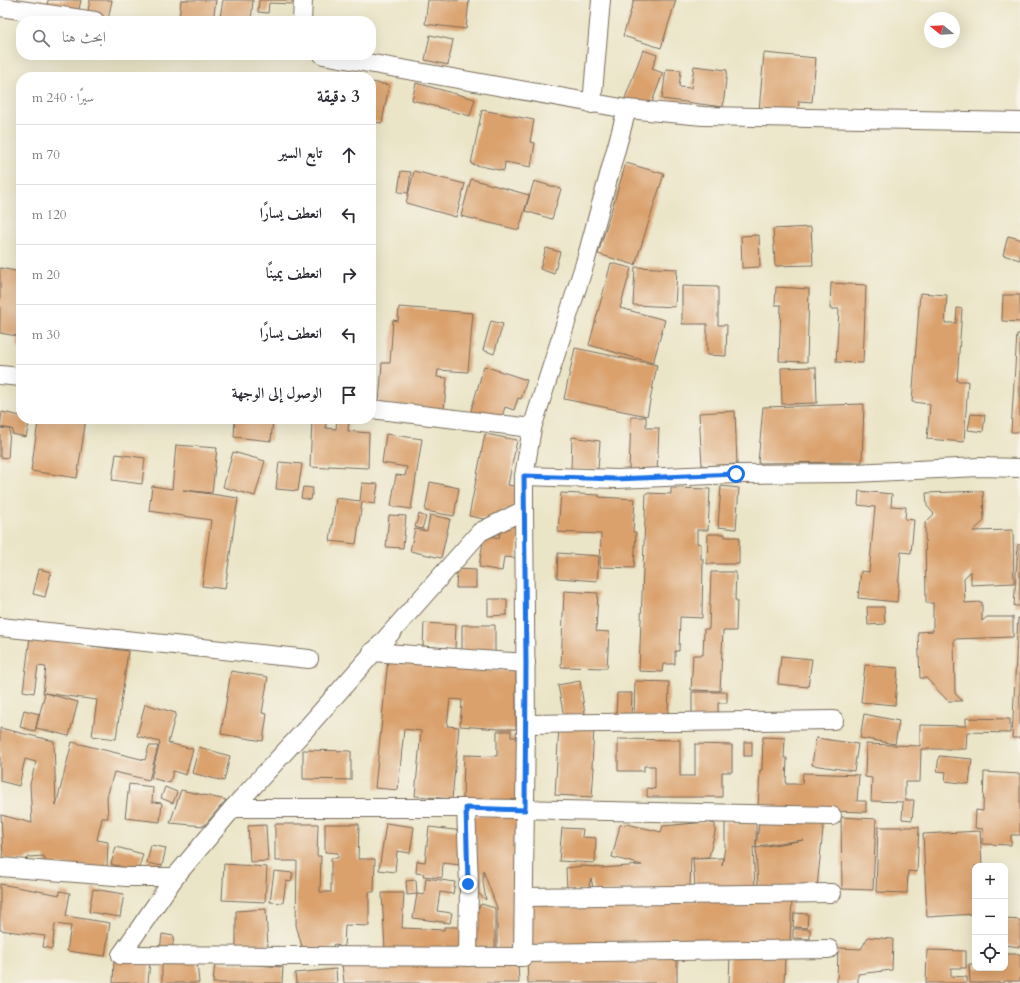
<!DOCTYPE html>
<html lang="ar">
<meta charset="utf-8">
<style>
body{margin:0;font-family:Cardo,Amiri,serif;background:#f2f2f3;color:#2b2b33;direction:rtl}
.controls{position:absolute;right:12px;bottom:12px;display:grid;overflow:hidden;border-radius:8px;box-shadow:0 4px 16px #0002}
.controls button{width:36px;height:36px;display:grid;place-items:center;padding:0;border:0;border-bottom:1px solid #e1e1e2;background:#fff;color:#2b2b33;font:20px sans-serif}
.compass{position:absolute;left:924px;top:12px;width:36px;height:36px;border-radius:50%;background:#fff;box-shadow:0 4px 16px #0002;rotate:288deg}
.stop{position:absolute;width:12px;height:12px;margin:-9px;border:3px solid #1a73e8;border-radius:50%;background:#fff}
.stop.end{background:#1a73e8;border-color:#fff;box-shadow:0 1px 4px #0008}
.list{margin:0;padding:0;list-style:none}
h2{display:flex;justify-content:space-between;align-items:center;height:52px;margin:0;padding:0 16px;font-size:17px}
h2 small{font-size:13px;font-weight:400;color:#7c7c81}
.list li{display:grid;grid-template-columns:26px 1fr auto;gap:12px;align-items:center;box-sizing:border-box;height:60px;padding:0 16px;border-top:1px solid #e1e1e2}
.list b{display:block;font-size:15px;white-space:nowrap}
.list em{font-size:13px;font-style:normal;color:#7c7c81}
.icon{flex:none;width:22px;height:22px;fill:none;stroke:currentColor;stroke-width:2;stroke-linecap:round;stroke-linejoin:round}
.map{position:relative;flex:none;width:1020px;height:983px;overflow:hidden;direction:ltr}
.search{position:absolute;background:#fff;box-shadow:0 4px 16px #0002;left:16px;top:16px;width:360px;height:44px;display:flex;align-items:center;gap:10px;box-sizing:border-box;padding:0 14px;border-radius:16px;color:#7c7c81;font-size:15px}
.panel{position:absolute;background:#fff;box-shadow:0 4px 16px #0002;left:16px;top:72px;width:360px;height:352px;border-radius:16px;direction:rtl}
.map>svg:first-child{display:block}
</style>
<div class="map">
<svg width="1020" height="983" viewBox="0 0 1020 983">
<rect width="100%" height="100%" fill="#f7f3e8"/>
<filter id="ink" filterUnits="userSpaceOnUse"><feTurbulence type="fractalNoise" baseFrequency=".025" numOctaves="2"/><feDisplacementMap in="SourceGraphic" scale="8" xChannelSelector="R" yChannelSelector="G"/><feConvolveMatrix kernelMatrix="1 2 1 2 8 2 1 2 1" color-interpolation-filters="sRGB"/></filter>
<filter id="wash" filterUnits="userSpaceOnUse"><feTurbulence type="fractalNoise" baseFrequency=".012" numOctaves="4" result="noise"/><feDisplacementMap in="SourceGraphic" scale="16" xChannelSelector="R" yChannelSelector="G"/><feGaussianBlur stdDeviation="0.9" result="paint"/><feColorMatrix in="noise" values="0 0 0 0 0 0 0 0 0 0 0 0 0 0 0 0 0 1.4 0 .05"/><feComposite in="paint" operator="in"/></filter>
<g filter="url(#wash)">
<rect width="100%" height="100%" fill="#ebe5c8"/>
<g id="blocks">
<g fill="#daa16d">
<path d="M48 0H81L77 18 46 11Z"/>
<path d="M90 0H112L108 20 87 16Z"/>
<path d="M181 0H216L213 21H179Z"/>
<path d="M223 0H253L251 21 220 17Z"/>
<path d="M259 0H292V4L269 3 268 13 258 12Z"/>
<path d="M428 0H469L466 29 425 24Z"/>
<path d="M634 0H676L661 48 623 36Z"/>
<path d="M430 35 453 40 448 65 425 60Z"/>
<path d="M643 50 657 55 652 69 663 73 649 110 624 101Z"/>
<path d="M764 53 816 58 812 102 799 101 798 114 759 111Z"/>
<path d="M694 66 727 70 723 107 662 99 666 69 681 70 679 87 691 88Z"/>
<path d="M371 82 389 85 382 123 371 122Z"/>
<path d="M416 83 475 99 470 116 412 100Z"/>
<path d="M482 110 534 120 530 142 535 143 531 167 505 162 504 171 471 164Z"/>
<path d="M626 163 664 174 635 265 598 254Z"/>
<path d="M401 171 411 172 408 193 398 192Z"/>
<path d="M414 171 465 184 456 217 406 203Z"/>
<path d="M471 179 529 195 519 230 461 216Z"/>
<path d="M534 181 561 189 552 219 525 211Z"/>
<path d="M811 227 813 265 775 266 773 229Z"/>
<path d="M759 235 760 267 742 268 741 236Z"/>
<path d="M1008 236 1020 239V260L1003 255Z"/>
<path d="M546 248 560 252 554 274 540 269Z"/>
<path d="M611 263 631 268 620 308 665 320 653 363 589 345Z"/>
<path d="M635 267 677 269 675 307 633 305Z"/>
<path d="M0 268 21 272V347L16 346 17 336 0 333Z"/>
<path d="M831 283 866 285 863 363 836 362 839 309H830Z"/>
<path d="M682 286 718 287V325H727L726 356 707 355V324H682Z"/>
<path d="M776 287 809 289 807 362 779 361 781 305H775Z"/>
<path d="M920 293 947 295 945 323H956L957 308 962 309 957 381H968L964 442 927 439 930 404 912 402Z"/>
<path d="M1003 295H1020V322L1002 321Z"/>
<path d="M399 307 473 313 468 372 438 370 437 377 447 378 444 409 379 404 382 363H390L393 320 398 321Z"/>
<path d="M491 321 503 324 494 354 483 350Z"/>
<path d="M1017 334H1020V432H1011Z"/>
<path d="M575 348 657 365 647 416 564 399Z"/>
<path d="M484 366 527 380 521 399 518 398 514 410 505 407 501 420 471 411Z"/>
<path d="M816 367 817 403 782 404 781 368Z"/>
<path d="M864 404 862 462 758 463 763 407Z"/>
<path d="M735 411 737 464 702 466 699 413Z"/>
<path d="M2 412 21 416V419H30L26 437 12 434 13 430 10 429 8 458 0 457V428L10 429 0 427Z"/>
<path d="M971 414 985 415 983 432 968 430Z"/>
<path d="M631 417H646V428H659L657 474 629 473Z"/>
<path d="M43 419H86L77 478 31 471 38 422 42 423Z"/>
<path d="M235 419H273L271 441 234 437Z"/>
<path d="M312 419H326V428L336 429 337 419H349L348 431 369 433 368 468 328 466V468L310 467Z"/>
<path d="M386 434 422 439 411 509 391 506 396 475 405 476 407 467 382 463Z"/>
<path d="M485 434 517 440 508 485 521 487 516 513 502 510 500 522 469 516Z"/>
<path d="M572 437 600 441 598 469 571 470Z"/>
<path d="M176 445 217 448 212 493 183 490 238 498 225 589 202 586 211 520 149 511 152 486 172 489Z"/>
<path d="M233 452 265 461 255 496 223 487Z"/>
<path d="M116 454 145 458 142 484 112 480Z"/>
<path d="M279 462 302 464 298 491 276 489Z"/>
<path d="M430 482 459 488 454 516 425 511Z"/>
<path d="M362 483 378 484 375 504 362 502 356 544 330 541 336 498 360 501Z"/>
<path d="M721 486 739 488 736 529 718 527Z"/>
<path d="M303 487 313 488 311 500 301 498Z"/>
<path d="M671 488 710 489 708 530H697V543L701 544V559H703L702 618 680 617 679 651H675V664H663L662 672 639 671 646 493 671 494Z"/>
<path d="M859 491 892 494 891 506 906 507 905 519 914 520 911 553 901 552 897 602 858 598 861 571 869 572 875 507 858 505Z"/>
<path d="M983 491 984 521 973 531 1013 530 1014 583 971 585V571L964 578 965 603 982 602V621L987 617H1013V637L954 639 955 693 962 701H948L926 678H920L918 632 933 631V603H926L925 523 934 514 927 506 926 493Z"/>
<path d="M561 493 599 495V497L635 499 633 532H636L634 568 600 567 601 534 558 532Z"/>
<path d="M419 514 426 517 422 529 415 527Z"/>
<path d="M389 515 406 516 403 548 386 547Z"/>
<path d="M430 515 450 519 441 558 410 551 415 529 427 531Z"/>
<path d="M501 524 521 527 516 558 504 557 502 571 479 567 484 535 499 538Z"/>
<path d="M708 534H725V537H739V564H707Z"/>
<path d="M1018 544 1020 545V606H1014Z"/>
<path d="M558 553 599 556 597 581 557 578Z"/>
<path d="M39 569 51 572 45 597 33 594Z"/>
<path d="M457 569 476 570V588H456Z"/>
<path d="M711 572H736L735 600H737L736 631H723L720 691 691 690 693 655H703L704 629H709Z"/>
<path d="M564 591 598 593 596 631 609 632 607 668 561 667Z"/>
<path d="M488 599H507V615L488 616Z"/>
<path d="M867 607H884L885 624 868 625Z"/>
<path d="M1018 618H1020V738H1012Z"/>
<path d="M424 623 456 625 455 649 423 646Z"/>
<path d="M462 625H495V653L462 654Z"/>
<path d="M30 637 128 651 116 739 92 736 97 700 43 693 46 667 38 666 34 693 23 691Z"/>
<path d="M781 656 812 659 808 687 778 684Z"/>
<path d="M388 659 516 672V729H499L460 726 462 700 450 699 447 726 459 727 452 799 415 796 421 731 404 729 398 790 375 788Z"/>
<path d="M865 665 898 668 895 705 861 702Z"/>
<path d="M231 671 268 677 262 713 267 714 263 741 221 734Z"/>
<path d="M580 681 585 714 564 717 558 685Z"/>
<path d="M635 681 669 682 668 718H634Z"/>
<path d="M692 692H727V703H718V718H692Z"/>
<path d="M45 693 78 702 69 736 36 728Z"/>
<path d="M617 693H632L631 718 616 717Z"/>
<path d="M145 704 176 713 168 743 193 749 186 775 173 771 170 783 151 778 160 742 137 736Z"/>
<path d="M24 710 39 714 35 731 20 727Z"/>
<path d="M864 714 899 721 895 744 860 738Z"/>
<path d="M966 718 1010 719V733L967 732 966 749H921L920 782H905V800H914L912 820 902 819 903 802 871 801 872 778 865 777 866 744 920 746V725L966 726Z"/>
<path d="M559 726 594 727 592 767H594L592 797 555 795Z"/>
<path d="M0 728 54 741 56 806 72 742 145 760 149 746H158L149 780 114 772 107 797 108 818H102L97 840 108 842 107 868 46 864 44 856 29 857 24 860 3 859 1 815 32 823 30 784 36 762 25 759 19 786 0 781Z"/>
<path d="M497 731H511V737H520L517 803 463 802 464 755 497 756Z"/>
<path d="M763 737 785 738 784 758H787L786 784H802L803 773 859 775 857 801H866V812L758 809 760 770H762Z"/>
<path d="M816 738 858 744 854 771 812 765Z"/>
<path d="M618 739 680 740V776H695V744L732 745V772H722V797H647V788L655 789V766H644V771H618Z"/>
<rect x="744" y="742" width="8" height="14"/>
<path d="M199 747 230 756 224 781 192 773Z"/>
<path d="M303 750 351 751V780L303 779Z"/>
<path d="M939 756 972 759 969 784 945 781 946 772 937 771Z"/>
<path d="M984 772 1020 774V835H1011V845L982 844 983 829 975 828 976 810 983 811Z"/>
<path d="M129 784 153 787 152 802 162 803 160 822 125 818Z"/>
<path d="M165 787 177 792 173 803 161 798Z"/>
<path d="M181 790 226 800 204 826 170 823Z"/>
<path d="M473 816H521L518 950H497V908L483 870V882L486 900 475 890Z"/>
<path d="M841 817 876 819 873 890 842 889Z"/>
<path d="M824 820 817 887 758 888 756 848 804 840 756 846 759 823Z"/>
<path d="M707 822 715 824V832L709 857 691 858 690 888 594 892 591 878 588 890H567L566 868 582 866 595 867 601 868 642 865 612 857 620 825 627 824 661 832 663 826Z"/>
<path d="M725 822 756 823V848L753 847 755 887 695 888 693 859 723 858 722 866 725 847Z"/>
<path d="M386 823 414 827 410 853 397 851 395 872 379 870Z"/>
<path d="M275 824H318L317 856H321L320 892H331V858H338V853L325 852V824H359L358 859H375L374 892H369V926L345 925 344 948 334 944 331 949 303 950 296 925 297 861H275Z"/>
<path d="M266 825 268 861 250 862 248 826Z"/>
<path d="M429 827 463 831 460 865 443 863 442 878 423 876 424 874 416 873 417 861 425 862Z"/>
<path d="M878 827H919L917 872 908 871 907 893 876 892Z"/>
<path d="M562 828 583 829 582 837 596 838 595 863 559 861Z"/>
<path d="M980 831 982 866H975V914L927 917 923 834Z"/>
<path d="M151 845 166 848 162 866 147 863Z"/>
<path d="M116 847 143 854 138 871 111 864Z"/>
<path d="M224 864 267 867 265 902 222 900Z"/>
<path d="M274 871 293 873 291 882 286 881 283 903 270 902Z"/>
<path d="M426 878 455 882 453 894 440 892 437 911 452 913 450 923 413 918 417 894 407 895 406 881 416 880 417 894 424 895Z"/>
<path d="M0 884 60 895V891L70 893 66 916 110 923 105 956 67 951 71 926 55 924 52 949 43 947 45 936 0 930Z"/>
<path d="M93 889 124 894 120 917 89 912Z"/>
<path d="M382 893H404L402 928 444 930V927H462L461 951 385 950Z"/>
<path d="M792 899 790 941 529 949 530 904Z"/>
<path d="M481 904 495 908V949L473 947 476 911Z"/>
<path d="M266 909 268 950 236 951V911Z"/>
<path d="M794 913 808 914 807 928 793 927Z"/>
<path d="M1006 919 1020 920V947L1005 945Z"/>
<path d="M793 929H810V939L793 938Z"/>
<path d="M162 934 174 936 172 951 160 950Z"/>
<path d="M868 937 893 939 892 970 858 974V983H837L838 948 861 949Z"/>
<path d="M927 950 966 951V968H951V976L967 977V983H926Z"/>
<path d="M1005 954H1020V981H1004V983H970L969 964H975V968H1005Z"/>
<path d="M677 955V983H528L527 957Z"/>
<path d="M730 955 785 956 784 983H729Z"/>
<path d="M114 961H150L148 983H113Z"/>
<path d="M162 961 197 962 199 983H162Z"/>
<path d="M215 962 283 967 282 983H213Z"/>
<path d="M518 963 519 983H344L342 964Z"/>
<path d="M336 969 337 983H296L295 973Z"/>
</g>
</g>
</g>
<g filter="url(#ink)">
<use href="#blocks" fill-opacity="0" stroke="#796b5a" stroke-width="1"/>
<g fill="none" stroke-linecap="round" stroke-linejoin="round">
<defs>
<g id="street">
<path d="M0 7 95 21"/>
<path d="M302 21 303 0"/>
<path d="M323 55 627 109 703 116 1020 122"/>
<path d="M592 104 601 0"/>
<path d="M0 375 21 377"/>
<path d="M371 409 532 428"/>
<path d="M524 476 617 479 736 474 854 473 979 467 1020 468"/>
<path d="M0 627 309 659"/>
<path d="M372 652 526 663"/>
<path d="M526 724 834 720"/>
<path d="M233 808H466L832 816"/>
<path d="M466 808 469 884 468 957"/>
<path d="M0 867 127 877H175L233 808 304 731 480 532 524 510V476L532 428 585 263 627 109"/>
<path d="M525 897 832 893"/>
<path d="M523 953 829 949"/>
<path d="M121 955 523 957 526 724 524 510"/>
<path d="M121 955 175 877"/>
</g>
</defs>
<use href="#street" stroke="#796b5a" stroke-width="20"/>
<use href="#street" stroke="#fff" stroke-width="18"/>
</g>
</g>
<g fill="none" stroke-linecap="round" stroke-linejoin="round" filter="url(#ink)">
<path stroke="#1a73e8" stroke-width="5" d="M468 884 466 808 525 810 526 663 524 476 616 479 736 474"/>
</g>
</svg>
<div class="controls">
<button>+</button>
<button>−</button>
<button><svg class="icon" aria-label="locate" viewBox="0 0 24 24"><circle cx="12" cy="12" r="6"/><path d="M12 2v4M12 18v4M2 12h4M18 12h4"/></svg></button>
</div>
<svg class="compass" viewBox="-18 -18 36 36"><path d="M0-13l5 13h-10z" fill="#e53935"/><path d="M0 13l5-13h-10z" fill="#7c7c81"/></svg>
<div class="stop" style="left:736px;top:474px"></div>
<div class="stop end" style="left:468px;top:884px"></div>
<div class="search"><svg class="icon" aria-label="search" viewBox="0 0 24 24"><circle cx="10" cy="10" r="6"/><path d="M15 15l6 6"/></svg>ابحث هنا</div>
<section class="panel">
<h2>3 دقيقة<small>سيرًا · 240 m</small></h2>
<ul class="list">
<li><svg class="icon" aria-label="ahead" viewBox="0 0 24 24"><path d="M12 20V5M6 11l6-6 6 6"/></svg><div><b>تابع السير</b></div><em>70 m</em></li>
<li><svg class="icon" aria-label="left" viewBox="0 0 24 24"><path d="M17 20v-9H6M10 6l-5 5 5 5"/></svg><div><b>انعطف يسارًا</b></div><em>120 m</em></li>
<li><svg class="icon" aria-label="right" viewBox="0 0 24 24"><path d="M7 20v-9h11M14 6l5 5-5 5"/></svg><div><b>انعطف يمينًا</b></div><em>20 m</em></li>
<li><svg class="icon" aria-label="left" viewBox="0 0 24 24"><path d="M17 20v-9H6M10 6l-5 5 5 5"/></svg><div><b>انعطف يسارًا</b></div><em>30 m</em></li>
<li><svg class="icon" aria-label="arrive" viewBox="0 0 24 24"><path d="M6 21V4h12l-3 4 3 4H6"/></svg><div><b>الوصول إلى الوجهة</b></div></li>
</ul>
</section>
</div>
